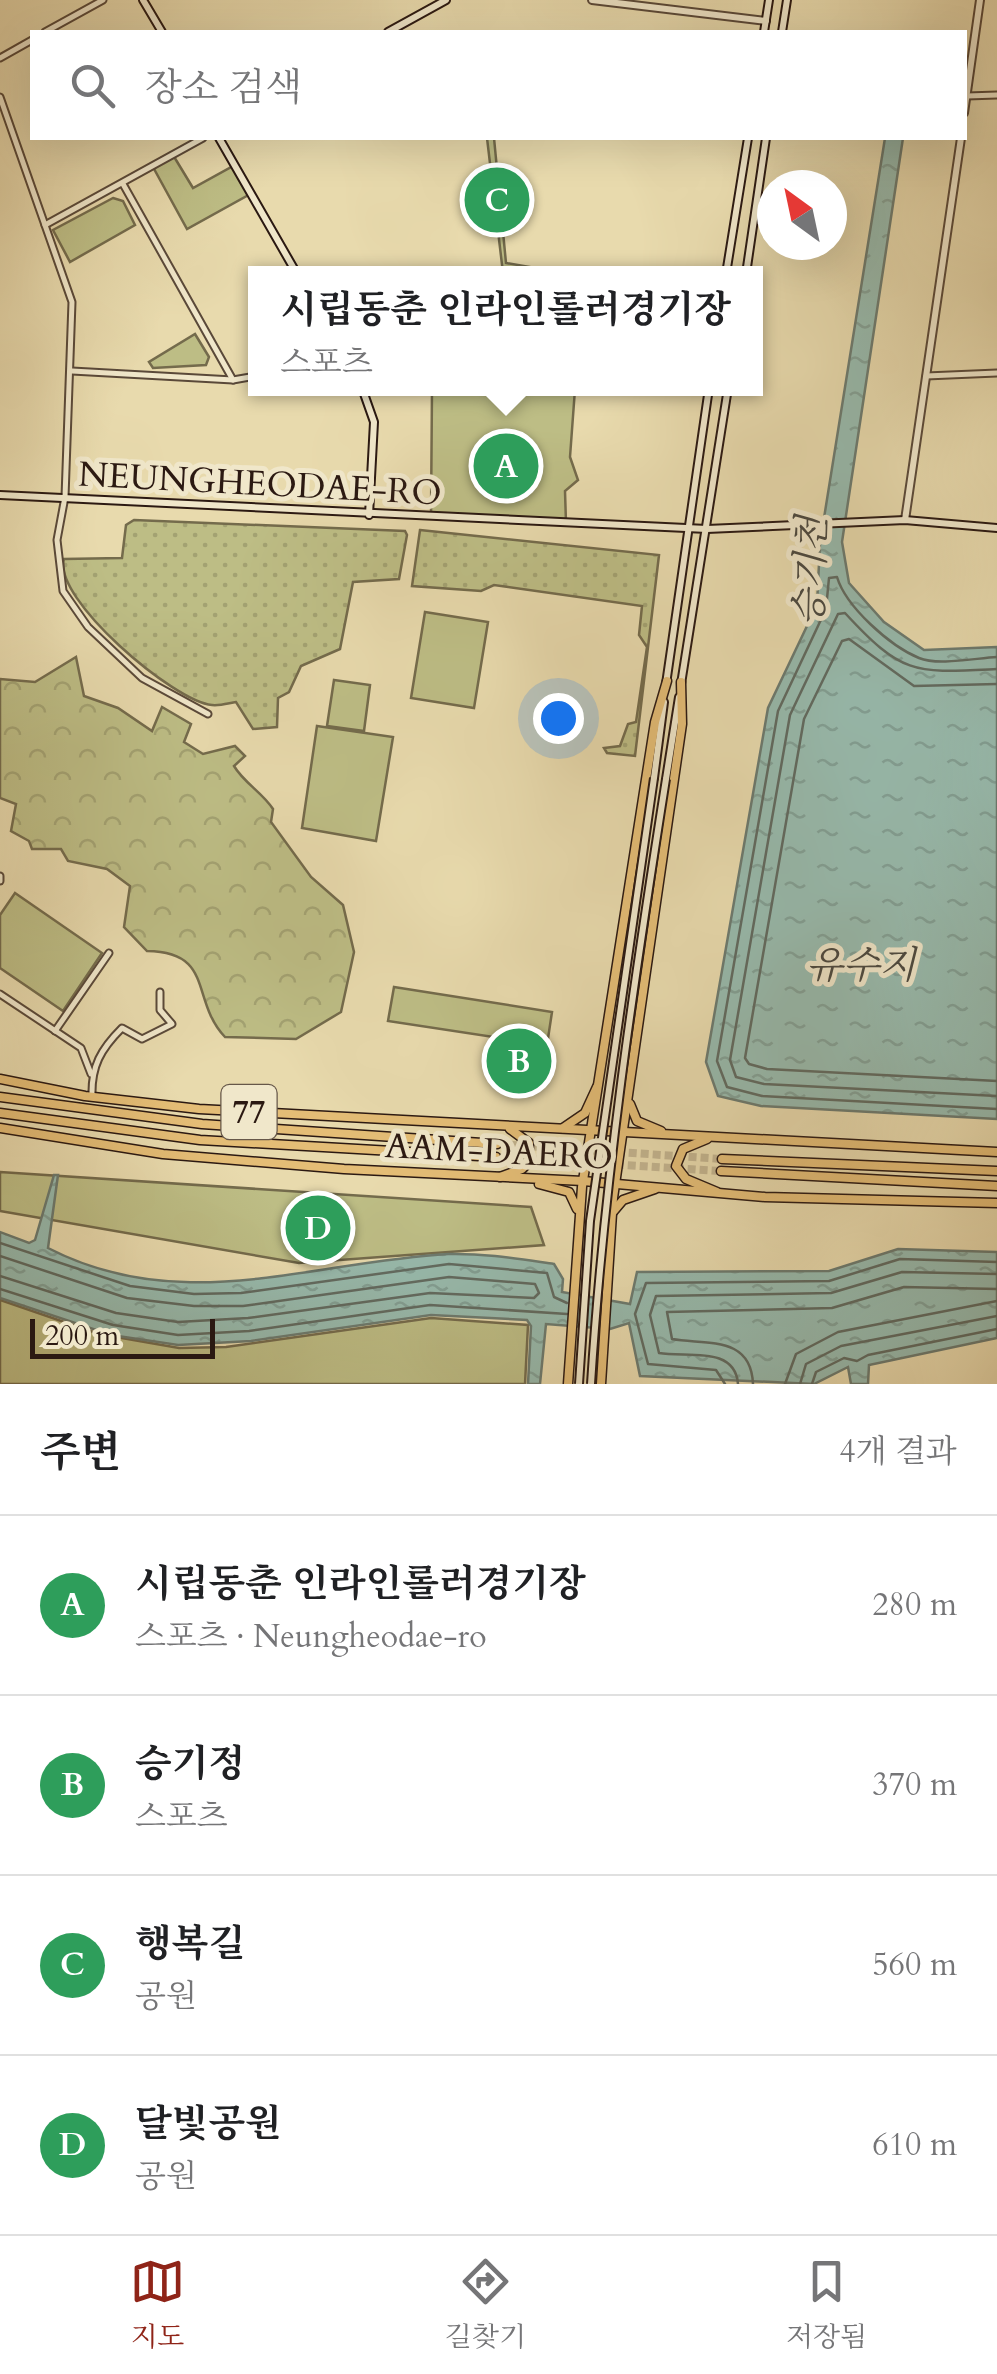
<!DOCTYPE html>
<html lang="ko">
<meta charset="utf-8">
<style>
body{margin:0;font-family:Cardo,"Noto Serif KR",serif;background:#f2f2f2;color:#202124}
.compass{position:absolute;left:757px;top:170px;width:90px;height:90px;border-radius:50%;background:#fff;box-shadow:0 10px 40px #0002;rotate:327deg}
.scale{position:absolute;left:30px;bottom:25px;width:185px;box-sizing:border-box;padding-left:10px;border:5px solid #2b1912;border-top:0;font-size:28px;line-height:35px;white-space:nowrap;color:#2b1912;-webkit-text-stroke:8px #f0e7ca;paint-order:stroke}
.you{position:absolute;left:558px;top:718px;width:35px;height:35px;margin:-25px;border:8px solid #fff;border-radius:50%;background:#1a73e8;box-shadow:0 0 0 15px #1a73e833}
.badge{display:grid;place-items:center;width:65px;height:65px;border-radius:50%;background:#8f2418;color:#fff;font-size:32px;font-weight:700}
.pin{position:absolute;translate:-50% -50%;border:5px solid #fff;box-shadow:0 2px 10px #0006}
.popup{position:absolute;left:248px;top:266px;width:515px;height:130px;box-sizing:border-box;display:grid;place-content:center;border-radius:0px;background:#fff;filter:drop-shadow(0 2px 8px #0005);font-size:32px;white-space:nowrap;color:#757577}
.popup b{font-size:38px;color:#202124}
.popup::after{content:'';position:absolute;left:50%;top:100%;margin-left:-20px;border:20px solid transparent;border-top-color:#fff}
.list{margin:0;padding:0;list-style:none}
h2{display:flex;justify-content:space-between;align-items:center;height:130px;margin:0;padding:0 40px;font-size:42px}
h2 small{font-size:32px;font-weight:400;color:#757577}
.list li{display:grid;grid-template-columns:65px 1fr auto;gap:30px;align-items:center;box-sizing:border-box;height:180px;padding:0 40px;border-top:2px solid #e0e0e0}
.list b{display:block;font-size:38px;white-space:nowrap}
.list p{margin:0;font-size:32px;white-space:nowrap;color:#757577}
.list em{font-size:32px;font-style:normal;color:#757577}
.icon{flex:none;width:55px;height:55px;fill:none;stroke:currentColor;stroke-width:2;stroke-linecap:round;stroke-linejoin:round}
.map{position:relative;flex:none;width:997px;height:1384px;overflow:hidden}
.search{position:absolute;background:#fff;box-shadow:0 10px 40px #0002;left:30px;right:30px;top:30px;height:110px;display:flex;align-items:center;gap:25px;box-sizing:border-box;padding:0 35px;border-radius:0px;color:#757577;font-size:38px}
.sheet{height:850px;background:#fff}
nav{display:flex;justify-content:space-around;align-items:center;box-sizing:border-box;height:140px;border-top:2px solid #e0e0e0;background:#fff;font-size:28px;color:#757577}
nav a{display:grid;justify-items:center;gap:5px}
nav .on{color:#8f2418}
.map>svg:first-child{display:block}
</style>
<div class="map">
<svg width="997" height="1384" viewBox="0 0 997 1384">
<defs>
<pattern id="grass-dots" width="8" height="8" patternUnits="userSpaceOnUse" patternTransform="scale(2.5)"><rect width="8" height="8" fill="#bdbd85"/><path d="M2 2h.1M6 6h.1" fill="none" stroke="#a3a272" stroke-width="1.8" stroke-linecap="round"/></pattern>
<pattern id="forest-crowns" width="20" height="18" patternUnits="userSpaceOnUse" patternTransform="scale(2.5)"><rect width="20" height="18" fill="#bdbd85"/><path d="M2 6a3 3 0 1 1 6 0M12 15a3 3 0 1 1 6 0" fill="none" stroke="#a3a272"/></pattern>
<pattern id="water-ripples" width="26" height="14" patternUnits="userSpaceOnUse" patternTransform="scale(2.5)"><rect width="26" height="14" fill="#97baad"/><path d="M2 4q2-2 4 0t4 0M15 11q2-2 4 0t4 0" fill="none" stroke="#829f94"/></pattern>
</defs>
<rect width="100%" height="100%" fill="#e8daad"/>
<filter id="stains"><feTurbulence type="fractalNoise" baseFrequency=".002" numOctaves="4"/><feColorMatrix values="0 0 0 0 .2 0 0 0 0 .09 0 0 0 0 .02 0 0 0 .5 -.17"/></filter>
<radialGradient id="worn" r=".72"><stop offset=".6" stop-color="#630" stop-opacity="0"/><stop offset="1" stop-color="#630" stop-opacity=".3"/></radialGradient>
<g fill="url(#grass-dots)" stroke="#746b4c" stroke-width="2.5">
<path d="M134 520 405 531 407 535 399 579 353 582 340 649 301 666 289 692 278 698 277 727 253 729 236 702C229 703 220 706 212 705 174 702 52 598 64 559L122 558 126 525Z"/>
<path d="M420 530 659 555 635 756 607 753 604 748 620 746 628 724 636 722 647 647 639 635 642 606 494 585 481 591 412 586Z"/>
</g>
<path fill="url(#forest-crowns)" stroke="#746b4c" stroke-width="2.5" d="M76 657 84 696 118 708 152 731 162 707 191 724 184 742 203 754 235 746 245 756 234 766C244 783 262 792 273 809L271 822 311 877 343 905 354 952 341 1012 296 1039 225 1037C190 1000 215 952 147 951L124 927 130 886 107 869 68 861 61 849H32L29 841 11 831 16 804 0 798V679L35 682Z"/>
<g fill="#bdbd85" stroke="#746b4c" stroke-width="2.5">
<path d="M487 138H494L506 263 564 273H503Z"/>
<path d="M173 155 193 188 235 165 252 193 187 229 153 167Z"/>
<path d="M113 198 123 201 135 225 70 262 53 230Z"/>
<path d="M195 334 209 357 206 365 153 368 149 362Z"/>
<path d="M432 389H575L570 457 578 480 565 491 566 523 431 517Z"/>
<path d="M425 612 488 622 474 708 411 698Z"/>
<path d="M334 680 370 685 364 731 327 726Z"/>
<path d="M317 726 393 737 376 841 302 828Z"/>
<path d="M15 893 102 953 63 1011 0 968V915Z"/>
<path d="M394 987 552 1012 547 1045 388 1021Z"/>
<path d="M0 1172 531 1207 544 1245 299 1263 0 1211Z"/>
<path d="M0 1300 99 1334 179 1348 226 1347 431 1318 528 1325 525 1384H0Z"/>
</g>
<g fill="url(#water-ripples)" stroke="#6c7a6f" stroke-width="2.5">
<path d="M885 138H903L842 542 849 583 884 622 924 650 997 647V1119L761 1106 718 1096 706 1062 768 708 817 605 820 543Z"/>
<path d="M54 1175H58L48 1248C182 1317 309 1262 448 1254 483 1253 519 1259 554 1264L563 1279 562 1292 630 1304 637 1272 829 1271 898 1249 997 1252V1338L869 1365 868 1384H851L848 1367 814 1384 640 1376 629 1323 610 1329 546 1324 540 1384H528L531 1326 527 1320 431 1315 251 1341 178 1345 111 1335 0 1298V1232L29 1243 35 1240Z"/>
</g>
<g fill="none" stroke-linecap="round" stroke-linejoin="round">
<g stroke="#616a60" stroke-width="2.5">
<path d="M997 657C976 658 938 666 919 658 890 646 846 607 837 577L829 578 826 609 778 711 717 1061 727 1087 762 1096 997 1109"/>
<path d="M997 669C915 673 903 676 845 613L838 614 790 715 730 1060 736 1077 764 1084 997 1096"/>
<path d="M997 684 914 686 849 639 842 641 804 719 745 1058 749 1064 767 1069 997 1081"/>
<path d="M0 1243 130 1286 194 1294 241 1293 449 1264 547 1273 554 1297 567 1303"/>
<path d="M0 1256 127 1298 194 1306H243L449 1277 535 1284 539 1293 534 1298 430 1293 248 1318 178 1322 116 1313 0 1276"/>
<path d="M0 1289 113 1325 178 1335 249 1331 430 1305 567 1314"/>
<path d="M725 1384 716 1370 648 1364 635 1314 646 1283 829 1281 900 1259 997 1262"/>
<path d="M738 1384C735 1345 686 1358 659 1353L650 1315 656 1296 831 1293 902 1272 997 1274"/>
<path d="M753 1384C751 1335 706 1345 672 1339L667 1312 832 1308 904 1287 997 1289"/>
<path d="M785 1384 796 1354 838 1332 997 1301"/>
<path d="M800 1384 806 1364 841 1346 997 1316"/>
<path d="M812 1384 816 1372 844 1358 857 1361 868 1355 997 1329"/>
</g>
<g stroke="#c2b38e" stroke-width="8" stroke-dasharray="8 4" stroke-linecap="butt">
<path d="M497 1144 722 1159"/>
<path d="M496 1157 721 1171"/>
</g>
<defs>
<g id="minor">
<path d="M45 32 103 0"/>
<path d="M0 58 32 40"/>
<path d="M967 96 997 95"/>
<path d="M0 97 72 302 65 497 57 540 63 591 88 627 142 678 208 714"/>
<path d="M123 184 233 380"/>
<path d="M45 225 203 138"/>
<path d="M72 371 233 380 256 376"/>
<path d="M926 376 997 373"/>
<path d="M0 876V881"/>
<path d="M0 994 81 1048 91 1074"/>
<path d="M55 1031 109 953"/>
<path d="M92 1097C91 1066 101 1049 122 1028L142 1039 172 1024 160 1010V992"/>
</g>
<g id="tertiary">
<path d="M592 0 766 21"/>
<path d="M964 113 980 0"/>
<path d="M905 520 961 138"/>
</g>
<g id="secondary">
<path d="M143 0 162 32"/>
<path d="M388 32 446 0"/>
<path d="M764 32 769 0"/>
<path d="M782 32 787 0"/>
<path d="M219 138 297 274"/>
<path d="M726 274 748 138"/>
<path d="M746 274 766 138"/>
<path d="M362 388 374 422 369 515"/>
<path d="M0 495 707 529 905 520 997 528"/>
<path d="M666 684 709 388"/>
<path d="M681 684 728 388"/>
<path d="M654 778 664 702"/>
<path d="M666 779 679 697"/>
</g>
<g id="primary">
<path d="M0 1079 85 1096 199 1109 997 1152"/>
<path d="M630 1104 637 1121 661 1131"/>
<path d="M0 1128 163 1154 344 1169 583 1181 765 1197 997 1203"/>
<path d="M563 1128 585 1113 597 1087"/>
<path d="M707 1139 683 1149 676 1166 686 1179 717 1192"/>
<path d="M500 1177 522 1169 528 1163 529 1143 510 1129"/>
<path d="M539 1184 569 1192 577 1209"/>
<path d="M612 1213 623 1200 655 1189"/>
<path d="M568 1384 582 1187 655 722 667 681"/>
<path d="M601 1384 613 1198 682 724 681 682"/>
</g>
<g id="trunk">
<path d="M0 1097 202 1124 497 1144"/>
<path d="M0 1113 200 1140 496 1157"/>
<path d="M722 1159 997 1171"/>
<path d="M721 1171 997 1186"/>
</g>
</defs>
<use href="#minor" stroke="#5a4939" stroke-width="9"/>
<use href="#tertiary" stroke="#5a4939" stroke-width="10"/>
<use href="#secondary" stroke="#2b1912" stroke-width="10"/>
<use href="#primary" stroke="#2b1912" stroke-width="11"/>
<use href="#trunk" stroke="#2b1912" stroke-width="11"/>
<use href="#minor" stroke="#f0e7ca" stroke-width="5"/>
<use href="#tertiary" stroke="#f0e7ca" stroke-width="6"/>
<use href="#secondary" stroke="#f0e7ca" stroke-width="6"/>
<use href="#primary" stroke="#e4bd76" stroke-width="8"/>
<use href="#trunk" stroke="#e4bd76" stroke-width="8"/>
<defs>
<g id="secondary-bridge">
<path d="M579 1384 590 1221 654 778"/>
<path d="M591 1384C604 1180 634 981 666 779"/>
</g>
</defs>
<use href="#secondary-bridge" stroke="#2b1912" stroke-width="10" stroke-linecap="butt"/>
<use href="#secondary-bridge" stroke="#f0e7ca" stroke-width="6"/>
</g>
<g text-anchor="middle" stroke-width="10" stroke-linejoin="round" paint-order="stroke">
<rect fill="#f0e7ca" stroke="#665749" stroke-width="2.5" x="221.5" y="1085" width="55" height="54" rx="8"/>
<g font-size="32" font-weight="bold" fill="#2b1912">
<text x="249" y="1123">77</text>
</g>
<g font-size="35" fill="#2b1912" stroke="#f0e7ca">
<text transform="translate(260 483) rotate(3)" y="12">NEUNGHEODAE-RO</text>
<text transform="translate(499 1151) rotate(3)" y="12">AAM-DAERO</text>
</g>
<g font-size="38" font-style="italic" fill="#4b4940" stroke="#f0e7ca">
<text transform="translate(810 571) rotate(-88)" y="13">승기천</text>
<text x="861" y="978">유수지</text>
</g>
</g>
<rect width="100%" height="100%" filter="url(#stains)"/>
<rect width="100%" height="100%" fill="url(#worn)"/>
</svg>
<svg class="compass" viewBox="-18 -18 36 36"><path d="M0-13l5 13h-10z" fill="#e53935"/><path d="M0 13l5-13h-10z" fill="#757577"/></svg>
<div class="scale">200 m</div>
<div class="you"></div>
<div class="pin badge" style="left:506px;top:466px;background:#2e9e5b">A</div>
<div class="popup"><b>시립동춘 인라인롤러경기장</b>스포츠</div>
<div class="pin badge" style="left:519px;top:1061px;background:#2e9e5b">B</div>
<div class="pin badge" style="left:497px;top:200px;background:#2e9e5b">C</div>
<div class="pin badge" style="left:318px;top:1228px;background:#2e9e5b">D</div>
<div class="search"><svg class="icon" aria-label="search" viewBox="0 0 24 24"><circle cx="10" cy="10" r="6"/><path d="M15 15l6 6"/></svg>장소 검색</div>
</div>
<section class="sheet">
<h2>주변<small>4개 결과</small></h2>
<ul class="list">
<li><span class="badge" style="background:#2e9e5b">A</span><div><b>시립동춘 인라인롤러경기장</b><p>스포츠 · Neungheodae-ro</p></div><em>280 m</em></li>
<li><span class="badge" style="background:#2e9e5b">B</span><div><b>승기정</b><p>스포츠</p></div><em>370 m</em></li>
<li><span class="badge" style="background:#2e9e5b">C</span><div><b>행복길</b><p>공원</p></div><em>560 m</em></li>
<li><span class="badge" style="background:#2e9e5b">D</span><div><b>달빛공원</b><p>공원</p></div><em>610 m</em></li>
</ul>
</section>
<nav>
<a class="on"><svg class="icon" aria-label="map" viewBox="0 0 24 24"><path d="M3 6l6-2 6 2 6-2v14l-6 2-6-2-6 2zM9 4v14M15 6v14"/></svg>지도</a>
<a><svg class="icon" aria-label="directions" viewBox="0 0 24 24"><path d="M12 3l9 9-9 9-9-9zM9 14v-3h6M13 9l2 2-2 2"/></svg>길찾기</a>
<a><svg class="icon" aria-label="saved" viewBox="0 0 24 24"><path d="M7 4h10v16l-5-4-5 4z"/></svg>저장됨</a>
</nav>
